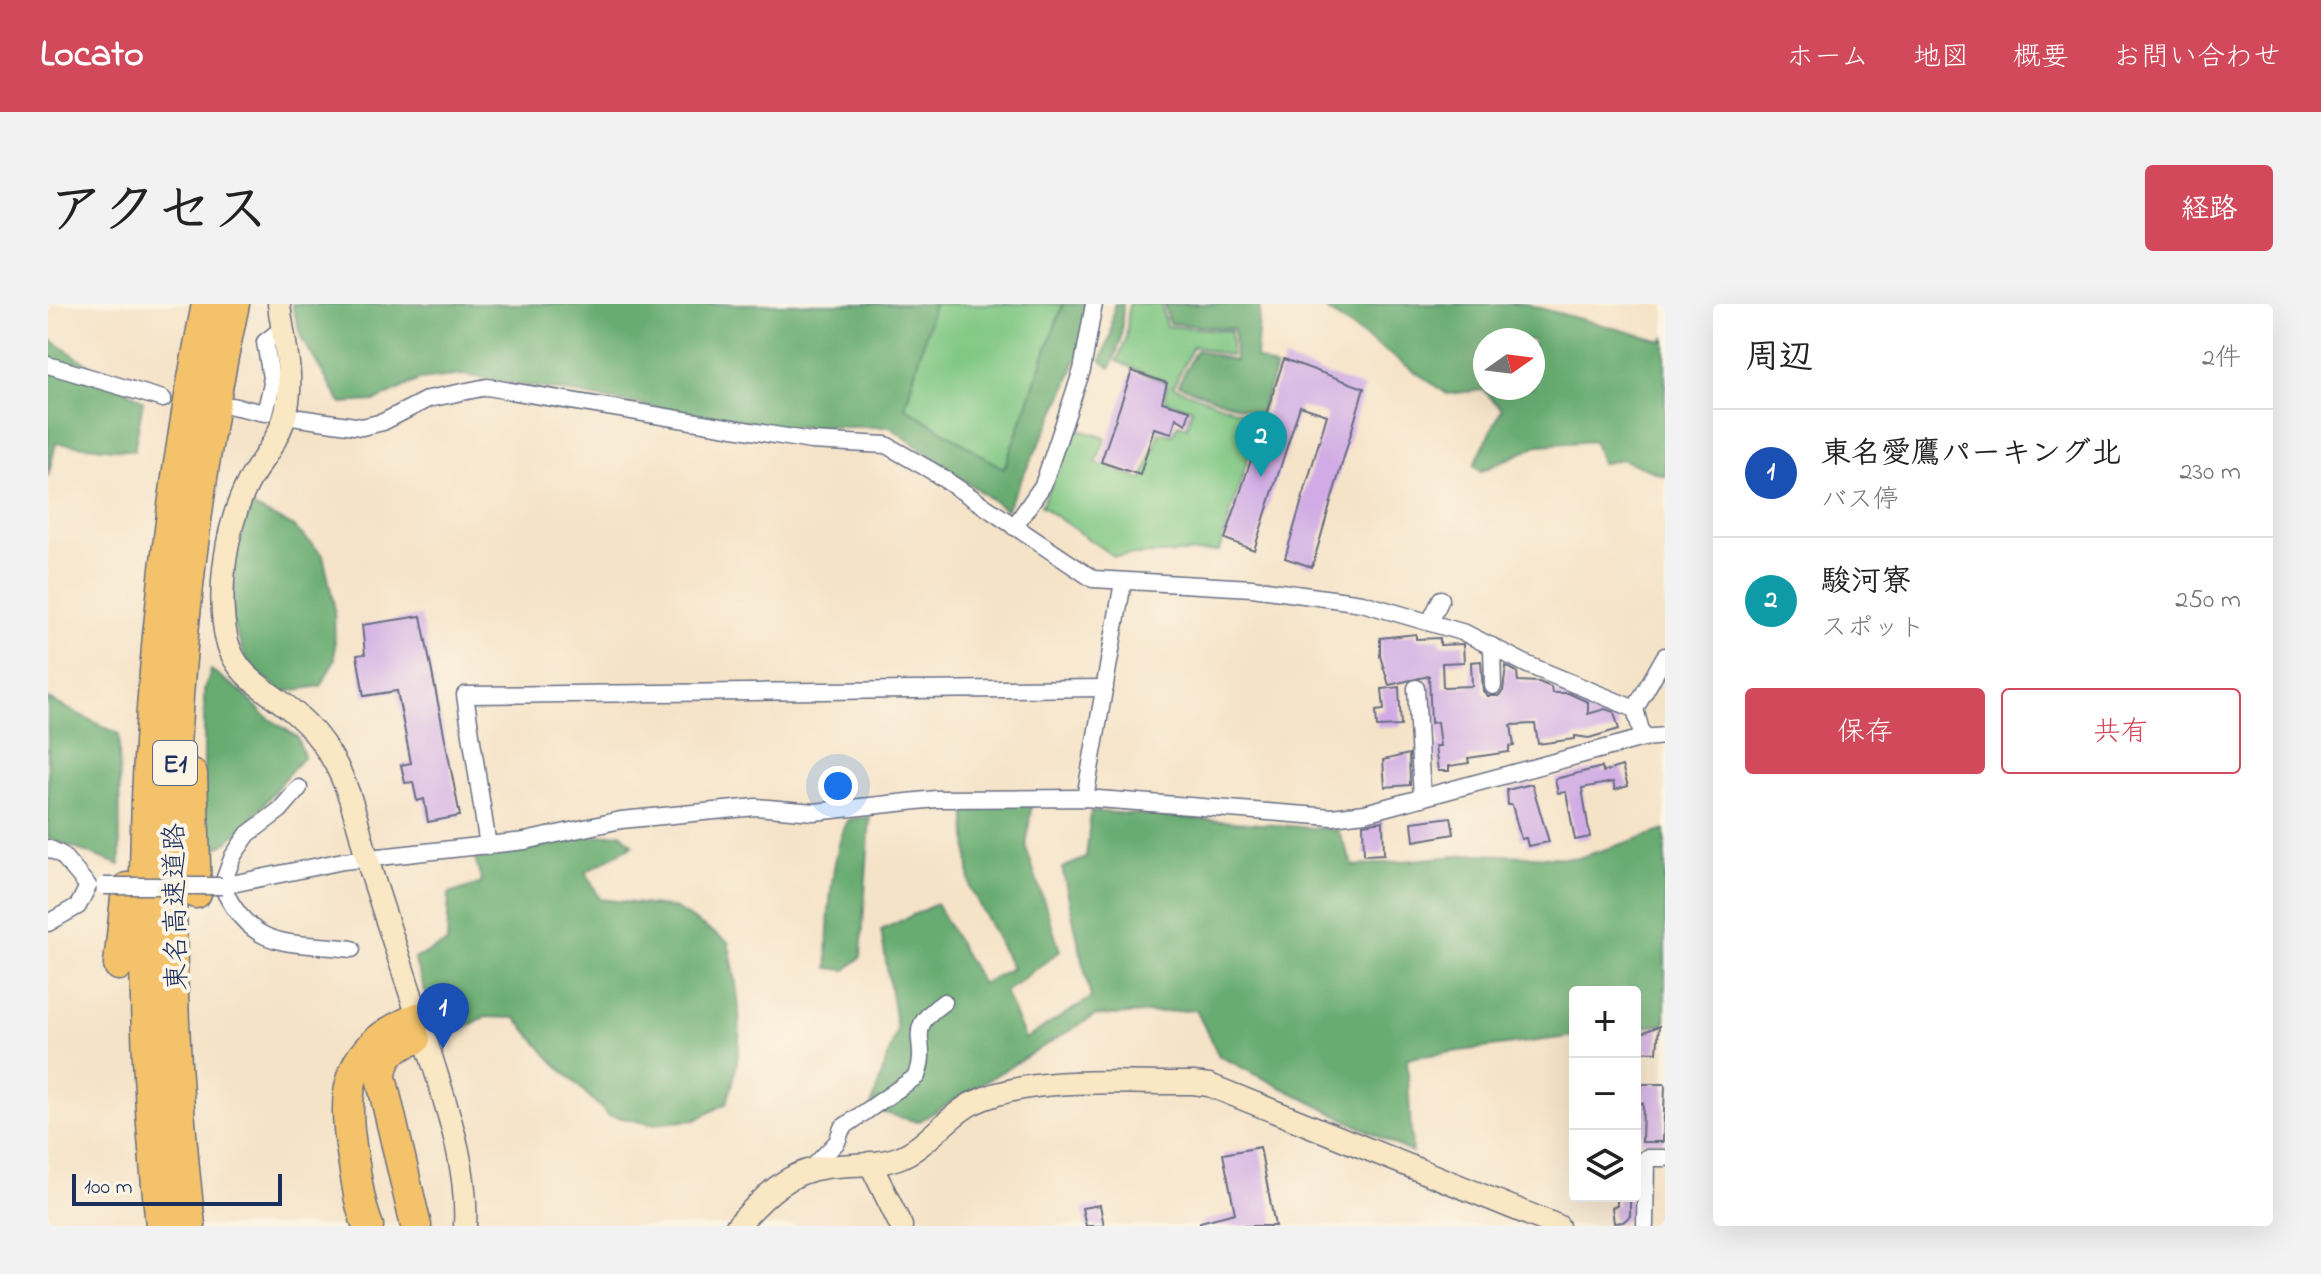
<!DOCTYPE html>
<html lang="ja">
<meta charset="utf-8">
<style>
body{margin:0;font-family:"Indie Flower","Klee One",sans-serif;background:#f2f2f2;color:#222}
.controls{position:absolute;right:24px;bottom:24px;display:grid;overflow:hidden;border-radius:8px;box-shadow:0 8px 32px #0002}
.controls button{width:72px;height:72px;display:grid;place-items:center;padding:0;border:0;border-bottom:2px solid #e0e0e0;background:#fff;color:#222;font:40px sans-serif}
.compass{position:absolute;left:1425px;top:24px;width:72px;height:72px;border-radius:50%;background:#fff;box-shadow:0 8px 32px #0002;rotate:76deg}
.scale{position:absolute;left:24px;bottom:20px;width:210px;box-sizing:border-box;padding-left:8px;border:4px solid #1b2f5e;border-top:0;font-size:22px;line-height:28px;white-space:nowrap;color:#1b2f5e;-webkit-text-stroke:6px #fcf5e5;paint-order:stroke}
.you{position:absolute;left:790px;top:482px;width:28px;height:28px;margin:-20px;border:6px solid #fff;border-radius:50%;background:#1a73e8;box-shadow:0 0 0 12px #1a73e833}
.badge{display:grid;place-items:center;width:52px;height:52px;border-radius:50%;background:#d1495b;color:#fff;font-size:26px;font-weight:700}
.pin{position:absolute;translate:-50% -66px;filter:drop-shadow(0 2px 4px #0008)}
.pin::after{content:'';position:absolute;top:42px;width:28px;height:24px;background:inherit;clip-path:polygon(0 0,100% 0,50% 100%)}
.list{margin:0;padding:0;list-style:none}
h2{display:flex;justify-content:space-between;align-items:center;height:104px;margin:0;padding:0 32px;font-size:34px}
h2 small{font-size:26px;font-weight:400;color:#767676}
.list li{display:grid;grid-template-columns:52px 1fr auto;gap:24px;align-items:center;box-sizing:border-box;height:128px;padding:0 32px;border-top:2px solid #e0e0e0}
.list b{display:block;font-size:30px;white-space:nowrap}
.list p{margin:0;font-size:26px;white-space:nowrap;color:#767676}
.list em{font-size:26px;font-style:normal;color:#767676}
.actions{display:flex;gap:16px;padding:24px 32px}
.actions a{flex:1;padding:18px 0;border:2px solid #d1495b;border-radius:8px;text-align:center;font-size:28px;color:#d1495b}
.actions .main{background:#d1495b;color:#fff}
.icon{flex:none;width:44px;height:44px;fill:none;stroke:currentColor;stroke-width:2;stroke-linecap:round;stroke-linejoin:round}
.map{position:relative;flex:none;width:1617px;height:922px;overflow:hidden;border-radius:8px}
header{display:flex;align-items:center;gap:48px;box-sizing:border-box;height:112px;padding:0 40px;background:#d1495b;color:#fff}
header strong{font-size:38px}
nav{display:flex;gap:44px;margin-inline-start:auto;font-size:28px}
.intro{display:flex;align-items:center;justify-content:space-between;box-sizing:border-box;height:192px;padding:0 48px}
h1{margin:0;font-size:56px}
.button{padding:20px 36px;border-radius:8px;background:#d1495b;color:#fff;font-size:28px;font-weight:700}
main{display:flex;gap:48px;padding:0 48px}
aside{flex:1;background:#fff;border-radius:8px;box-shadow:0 8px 32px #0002}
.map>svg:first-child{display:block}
</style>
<header>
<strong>Locato</strong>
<nav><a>ホーム</a><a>地図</a><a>概要</a><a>お問い合わせ</a></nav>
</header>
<div class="intro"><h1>アクセス</h1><a class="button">経路</a></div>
<main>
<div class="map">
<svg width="1617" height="922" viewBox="0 0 1617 922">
<rect width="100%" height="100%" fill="#fcf5e5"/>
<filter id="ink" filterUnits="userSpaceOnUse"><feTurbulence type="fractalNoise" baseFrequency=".0125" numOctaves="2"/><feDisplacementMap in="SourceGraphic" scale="16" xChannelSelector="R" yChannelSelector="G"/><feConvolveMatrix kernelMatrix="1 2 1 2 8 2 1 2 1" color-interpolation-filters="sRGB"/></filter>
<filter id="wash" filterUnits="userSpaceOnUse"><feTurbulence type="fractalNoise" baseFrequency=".006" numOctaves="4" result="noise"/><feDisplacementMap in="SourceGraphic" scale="32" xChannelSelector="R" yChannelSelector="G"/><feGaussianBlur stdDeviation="1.8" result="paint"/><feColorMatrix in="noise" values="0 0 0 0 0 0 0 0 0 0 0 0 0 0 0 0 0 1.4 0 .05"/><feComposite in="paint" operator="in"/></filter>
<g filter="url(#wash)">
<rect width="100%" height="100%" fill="#f5e3c8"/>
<g fill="#80c783" stroke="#4e7b70" stroke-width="2">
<path d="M886 0H1015L956 165 857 104Z"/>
<path d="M1081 0H1113L1118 22 1183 27V52L1145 42 1125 83 1212 115 1171 247 1065 252 993 202 1029 125 1058 134 1048 159 1095 176 1111 128 1125 131 1130 120 1139 123 1144 105 1117 97 1119 79 1069 57 1078 36Z"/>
</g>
<g fill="#68ac71" stroke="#426e68" stroke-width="2" fill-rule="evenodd">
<path d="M244 0H886L857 103 956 165 1015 0H1040C1034 72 988 142 958 206L842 123H725L415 71 371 76 327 97 293 99 253 33Z"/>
<path d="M1066 0H1075L1073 36 1063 64 1053 57 1063 31Z"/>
<path d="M1116 0H1212L1208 54 1228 64 1212 111 1130 81 1148 46 1187 57 1186 25 1121 19Z"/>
<path d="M1270 0H1477L1614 37 1617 34V172L1573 155 1553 160 1546 137 1491 141 1433 167 1426 161 1454 105 1435 86 1399 90ZM1437 36H1485V84H1437Z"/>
<path d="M0 34 95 97 86 147 8 139 0 173Z"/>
<path d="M203 202 245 222 275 251 286 301 287 355 273 382 234 388 199 358 184 317 186 243Z"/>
<path d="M163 366 195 389 216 411 249 433 256 453C225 482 203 528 165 546L156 523V387Z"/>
<path d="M0 395 71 430 72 561 0 534Z"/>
<path d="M984 496 978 543 1012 647 957 688 977 735 1043 694 1014 564 1038 554 1043 507 1290 526 1305 562 1428 550 1530 554 1617 526V720L1587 724V688H1527V732L1359 754 1364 849 1171 752 1148 706 1046 712 870 818 822 805 849 726 833 626 888 600 934 680 964 664 922 583 917 499Z"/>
<path d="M822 513 813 653 798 666 780 664C778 630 783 543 801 515Z"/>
<path d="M573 529 585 541 538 568 552 595 626 604 680 638C693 695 698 742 679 799L647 816 602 820 560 811 502 754 468 714 437 713 394 735 366 655 399 639 401 590 434 579 425 548Z"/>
</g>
<g id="blocks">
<g fill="#d0abe5">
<path d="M1236 55 1316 84 1264 263 1237 254 1279 111 1252 102 1206 246 1177 235Z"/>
<path d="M1084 67 1119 79 1114 98 1142 106 1138 120 1128 114 1124 129 1106 124 1092 171 1053 158Z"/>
<path d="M373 312 412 512 380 518 376 495 369 497 365 478 357 479 353 461 363 459 349 387 316 392 309 351 317 350 314 321Z"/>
<path d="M1368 330V335L1392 334V341L1415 340 1416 358 1394 359 1395 383 1424 382 1423 358 1433 357 1435 387 1440 392H1450L1455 387 1458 362 1469 368 1470 377 1491 378 1503 383 1504 389H1520L1540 398V410L1557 405 1566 408 1571 425 1541 434 1527 432V435L1490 440 1487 420 1463 421 1466 442 1461 443V448L1420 454 1421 459 1401 462V467H1390L1387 442H1392L1389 418 1383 419 1381 372 1341 381 1332 352V334Z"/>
<path d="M1351 383 1353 422 1329 423 1328 407 1336 406 1334 385Z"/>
<path d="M1361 450 1362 481 1337 483 1335 456Z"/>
<path d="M1574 462 1580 482 1567 486 1565 478 1534 484 1542 533 1527 536 1518 488 1510 489 1507 475 1554 463 1555 468Z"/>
<path d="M1484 480 1501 538 1480 542 1478 534 1473 535 1464 501H1460L1459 486Z"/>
<path d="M1403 513 1406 530 1366 537 1364 518Z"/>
<path d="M1335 517 1336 550 1316 551 1315 520Z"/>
<path d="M1611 722 1609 748 1590 747 1591 730Z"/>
<path d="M1587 780H1617L1615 838H1594L1595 799H1587Z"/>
<path d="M1212 843 1227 922H1152V918L1187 909 1175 850Z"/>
<path d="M1569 892H1582V912L1575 918 1566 919 1564 903 1569 902Z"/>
<path d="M1052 901 1056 922H1038L1034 904Z"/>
</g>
</g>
</g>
<g filter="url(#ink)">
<use href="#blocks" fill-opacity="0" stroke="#676e83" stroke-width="2"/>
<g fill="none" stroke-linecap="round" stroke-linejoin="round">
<defs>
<g id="street">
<path d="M0 61 115 95"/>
<path d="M184 102 217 109 224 80 217 38 235 24"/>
<path d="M237 112 314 123 335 118 380 95 439 83 763 137 838 141 884 167 1045 275 1204 284 1314 299 1417 329 1480 361 1587 405"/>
<path d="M966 223 995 181 1034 66 1046 0"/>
<path d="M1382 318 1393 295"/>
<path d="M1444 342 1445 382"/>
<path d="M1368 384 1374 494"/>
<path d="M1595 434 1587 405 1617 352"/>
<path d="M251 484 232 506 200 530 185 552 174 582C205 649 241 637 304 645"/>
<path d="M1037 494 1075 278"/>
<path d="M440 542 417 391 1057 384"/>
<path d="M0 544 14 551 40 582"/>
<path d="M174 582 295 557 477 537 573 516 708 503 766 508 888 495 1037 494 1284 513 1317 509 1595 434 1617 432"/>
<path d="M0 619 30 602 40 582"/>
<path d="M763 865 789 838 794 824 869 772C883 735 853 728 896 698"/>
<path d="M1597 922 1598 854H1617"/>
</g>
<g id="secondary">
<path d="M231 0C235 37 247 71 238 108 232 134 214 155 201 177 178 220 168 289 179 337 189 375 221 386 248 410 261 421 274 437 283 452 306 490 312 535 326 577 346 639 366 700 386 762 402 814 420 867 417 922"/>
<path d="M822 859 853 922"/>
<path d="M689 922C714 895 739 867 778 863 802 860 827 862 850 854 878 844 897 814 923 800 983 770 1079 780 1145 779L1161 781 1510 922"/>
</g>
<g id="highway">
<path d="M144 470 148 589"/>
<path d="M71 661 79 584"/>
<path d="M367 735C347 742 334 751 333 773L368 922"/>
<path d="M113 922C80 613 98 304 159 0"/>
<path d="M142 922C107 615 120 301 186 0"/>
<path d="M320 922C311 901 309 877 305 855 293 783 298 743 370 714"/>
</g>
</defs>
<use href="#street" stroke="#676e83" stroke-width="19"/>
<use href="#secondary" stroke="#676e83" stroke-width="25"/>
<use href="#highway" stroke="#676e83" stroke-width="33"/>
<use href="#street" stroke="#fff" stroke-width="16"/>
<use href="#secondary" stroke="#fae7c3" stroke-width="22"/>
<use href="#highway" stroke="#f3c26a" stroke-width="30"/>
<defs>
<path id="street-bridge" d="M56 582H174"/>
</defs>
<use href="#street-bridge" stroke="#676e83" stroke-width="19" stroke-linecap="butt"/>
<use href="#street-bridge" stroke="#fff" stroke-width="16"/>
</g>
</g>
<g text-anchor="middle" stroke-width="8" stroke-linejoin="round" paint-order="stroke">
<rect fill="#fcf5e5" stroke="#5e6a86" stroke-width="2" x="105" y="437" width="44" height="44" rx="6"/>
<g font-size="26" font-weight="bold" fill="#1b2f5e">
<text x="127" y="468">E1</text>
</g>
<g font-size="28" fill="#1b2f5e" stroke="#fcf5e5">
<text transform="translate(126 603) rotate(-91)" y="10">東名高速道路</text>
</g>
</g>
</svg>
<div class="controls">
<button>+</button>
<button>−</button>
<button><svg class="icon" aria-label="layers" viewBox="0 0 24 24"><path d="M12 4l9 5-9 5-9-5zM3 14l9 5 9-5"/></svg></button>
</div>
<svg class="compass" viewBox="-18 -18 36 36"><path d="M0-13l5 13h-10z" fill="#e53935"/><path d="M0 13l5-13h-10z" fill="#767676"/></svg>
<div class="scale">100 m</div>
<div class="you"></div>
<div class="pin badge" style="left:395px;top:745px;background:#1a4fb4">1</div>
<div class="pin badge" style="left:1213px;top:173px;background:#0f9aa8">2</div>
</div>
<aside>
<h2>周辺<small>2件</small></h2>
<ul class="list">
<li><span class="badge" style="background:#1a4fb4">1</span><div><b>東名愛鷹パーキング北</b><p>バス停</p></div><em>230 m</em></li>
<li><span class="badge" style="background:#0f9aa8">2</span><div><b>駿河寮</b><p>スポット</p></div><em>250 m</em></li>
</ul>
<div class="actions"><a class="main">保存</a><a>共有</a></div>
</aside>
</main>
